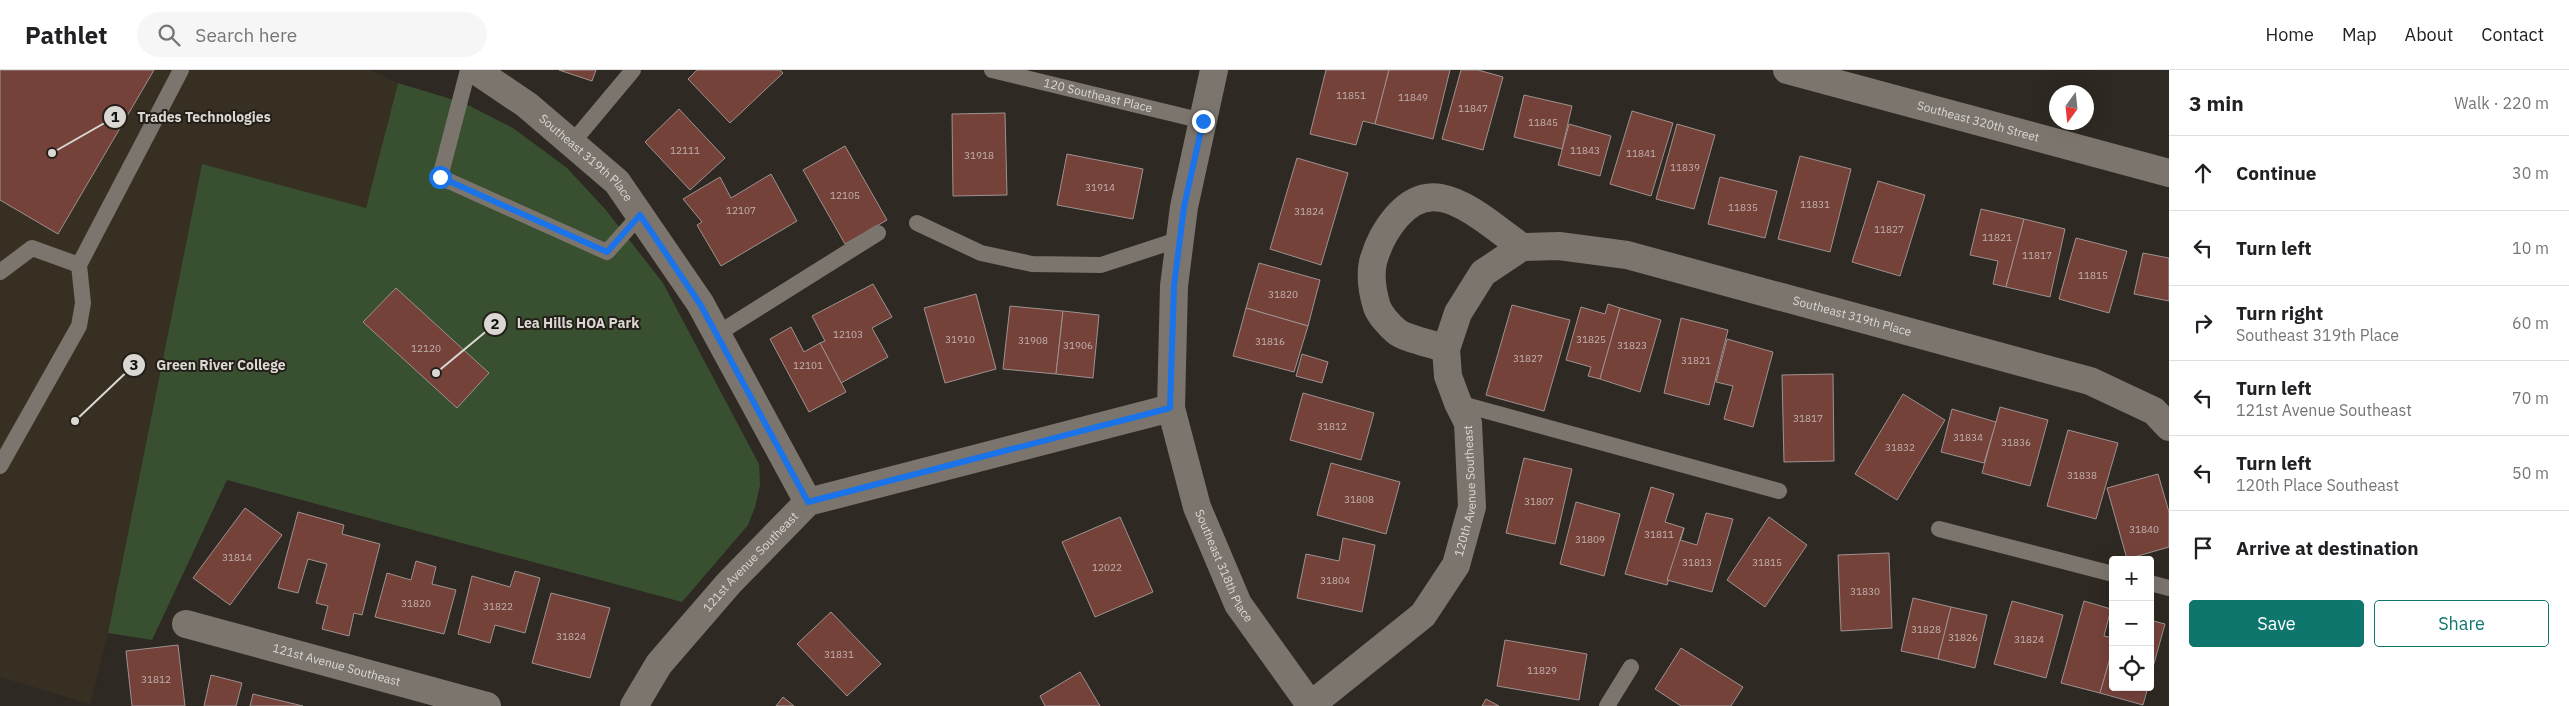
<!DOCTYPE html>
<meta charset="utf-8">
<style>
body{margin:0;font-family:"IBM Plex Sans",sans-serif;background:#f6f6f6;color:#202124}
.controls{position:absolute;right:15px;bottom:15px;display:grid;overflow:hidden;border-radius:5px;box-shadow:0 5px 20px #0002}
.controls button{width:45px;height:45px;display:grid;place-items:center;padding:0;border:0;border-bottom:1px solid #e0e0e0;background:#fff;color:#202124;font:25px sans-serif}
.compass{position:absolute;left:2049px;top:15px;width:45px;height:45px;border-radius:50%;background:#fff;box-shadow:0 5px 20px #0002;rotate:195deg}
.stop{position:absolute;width:15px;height:15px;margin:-11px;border:4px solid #1a73e8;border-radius:50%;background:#fff}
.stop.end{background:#1a73e8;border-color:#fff;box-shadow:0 1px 5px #0008}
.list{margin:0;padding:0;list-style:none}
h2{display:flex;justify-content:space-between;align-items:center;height:65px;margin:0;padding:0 20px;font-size:21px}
h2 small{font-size:16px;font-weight:400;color:#757577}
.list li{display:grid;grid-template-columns:32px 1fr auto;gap:15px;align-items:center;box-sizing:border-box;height:75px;padding:0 20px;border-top:1px solid #e0e0e0}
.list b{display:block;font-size:19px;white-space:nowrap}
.list p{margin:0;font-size:16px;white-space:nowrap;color:#757577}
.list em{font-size:16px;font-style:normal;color:#757577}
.actions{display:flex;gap:10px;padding:15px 20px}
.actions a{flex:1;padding:11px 0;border:1px solid #0f766e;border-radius:5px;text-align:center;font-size:18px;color:#0f766e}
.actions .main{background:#0f766e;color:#fff}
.icon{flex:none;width:28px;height:28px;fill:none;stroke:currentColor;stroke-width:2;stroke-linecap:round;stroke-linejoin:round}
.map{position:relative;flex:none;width:2169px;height:636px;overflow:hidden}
header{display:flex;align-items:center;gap:30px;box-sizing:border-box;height:70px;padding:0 25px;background:#fff;border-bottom:1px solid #e0e0e0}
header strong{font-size:24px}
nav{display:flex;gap:28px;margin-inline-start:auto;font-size:18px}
.search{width:350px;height:45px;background:#f6f6f6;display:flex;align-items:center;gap:12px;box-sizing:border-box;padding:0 18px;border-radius:28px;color:#757577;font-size:19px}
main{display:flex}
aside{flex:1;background:#fff}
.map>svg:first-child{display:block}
</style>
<header>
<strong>Pathlet</strong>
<div class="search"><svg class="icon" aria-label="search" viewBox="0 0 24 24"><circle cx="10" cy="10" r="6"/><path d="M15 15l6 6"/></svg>Search here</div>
<nav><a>Home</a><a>Map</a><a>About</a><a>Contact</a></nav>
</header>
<main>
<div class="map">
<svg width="2169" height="636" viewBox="0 0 2169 636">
<rect width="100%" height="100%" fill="#2e2922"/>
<path fill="#382f23" d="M0 0H370L398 13 366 138 202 94 108 563 90 634 0 607Z"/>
<path fill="#385030" d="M398 13 464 33 513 58 567 98 605 139 663 213 759 394 760 415 755 437 748 455 682 532 227 410 152 570 108 563 202 94 366 138Z"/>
<g fill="#75423a" stroke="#9d9290">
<path d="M0 0H154L58 164 0 130Z"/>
<path d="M559 0H596L592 11Z"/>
<path d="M697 0H780L783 3 730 53 688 9Z"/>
<path d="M1326 0H1389L1375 54 1363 51 1356 75 1310 64Z"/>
<path d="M1389 0H1450L1433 69 1375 54Z"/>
<path d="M1461 0H1478L1503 7 1483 80 1442 69Z"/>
<path d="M1524 25 1572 36 1562 79 1514 67Z"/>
<path d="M679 39 725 88 690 120 645 72Z"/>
<path d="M1632 41 1673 53 1651 126 1610 114Z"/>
<path d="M1005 43 1007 125 953 126 952 44Z"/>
<path d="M1569 54 1611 66 1600 106 1558 95Z"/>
<path d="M1677 54 1715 65 1694 139 1656 129Z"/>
<path d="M845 76 887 150 845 174 803 100Z"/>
<path d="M1067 84 1143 99 1133 149 1057 135Z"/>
<path d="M1800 86 1851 99 1830 182 1778 169Z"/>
<path d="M1297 88 1348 103 1321 195 1270 179Z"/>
<path d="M771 104 797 151 721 196 697 155 702 152 683 129 720 107 731 128Z"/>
<path d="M1720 107 1777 121 1765 168 1708 154Z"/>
<path d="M1878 111 1925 125 1900 206 1852 192Z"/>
<path d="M1981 139 2024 149 2006 217 1993 214 1998 191 1970 185Z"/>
<path d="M2024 149 2065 159 2050 227 2006 217Z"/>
<path d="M2076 168 2127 181 2109 243 2059 229Z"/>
<path d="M2143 183 2169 188V231L2134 224Z"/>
<path d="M1259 193 1320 210 1308 256 1246 238Z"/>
<path d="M873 214 892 247 872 258 888 287 841 313 820 273 825 271 812 246Z"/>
<path d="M396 218 489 303 457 338 363 252Z"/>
<path d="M976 224 996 299 945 313 924 238Z"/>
<path d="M1608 234 1620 238 1600 309 1588 306 1591 297 1566 290 1581 237 1605 244Z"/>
<path d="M1512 235 1570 250 1544 341 1486 325Z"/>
<path d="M1010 236 1063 241 1056 304 1003 299Z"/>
<path d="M1246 238 1308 256 1294 302 1233 286Z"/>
<path d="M1620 238 1661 250 1640 322 1600 309Z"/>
<path d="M1063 241 1099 245 1093 308 1056 304Z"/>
<path d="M1681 248 1728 260 1709 335 1664 323Z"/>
<path d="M791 257 804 282 820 273 846 322 809 342 770 269Z"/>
<path d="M1727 269 1773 282 1753 357 1724 349 1733 316 1716 312Z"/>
<path d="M1302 284 1328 292 1322 313 1296 306Z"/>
<path d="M1833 304 1834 391 1784 392 1782 305Z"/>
<path d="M1303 323 1374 343 1361 390 1290 370Z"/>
<path d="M1903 324 1945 350 1897 430 1855 404Z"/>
<path d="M2000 337 2048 350 2030 416 1982 403Z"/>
<path d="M1952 339 1996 352 1984 393 1941 382Z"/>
<path d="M2068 360 2118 373 2096 449 2047 436Z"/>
<path d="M1524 388 1572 399 1555 474 1506 463Z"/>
<path d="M1331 393 1400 412 1386 464 1317 445Z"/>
<path d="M2158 404 2169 442V477L2127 489 2107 418Z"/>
<path d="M1651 417 1674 424 1665 452 1684 458 1667 515 1625 504Z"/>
<path d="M1576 432 1620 444 1604 506 1560 494Z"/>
<path d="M245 438 282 465 230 535 193 508Z"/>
<path d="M298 442 344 455 342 464 380 474 362 545 354 543 349 566 322 559 328 536 316 533 327 494 308 489 298 523 278 518Z"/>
<path d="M1706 443 1733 449 1712 522 1667 510 1684 458 1680 470 1697 475Z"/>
<path d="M1120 447 1153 522 1095 547 1062 472Z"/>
<path d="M1769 447 1807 475 1765 537 1727 510Z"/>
<path d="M1343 468 1375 475 1362 542 1297 528 1306 484 1339 491Z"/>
<path d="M1889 483 1892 558 1841 561 1838 485Z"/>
<path d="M416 491 436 497 432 514 456 520 444 564 375 547 387 503 411 510Z"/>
<path d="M515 501 540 508 525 563 495 555 490 573 458 564 472 506 510 517Z"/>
<path d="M551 523 610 538 590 608 532 593Z"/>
<path d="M1913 528 1951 537 1938 589 1901 581Z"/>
<path d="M2012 531 2063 545 2046 608 1994 594Z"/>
<path d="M2084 531 2111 539 2104 566 2113 568V578L2100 623 2061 613Z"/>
<path d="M1951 537 1987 545 1975 598 1938 589Z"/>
<path d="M831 542 881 594 847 626 797 574Z"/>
<path d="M2150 550 2165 554 2150 608Z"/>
<path d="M1505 570 1587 584 1579 630 1497 616Z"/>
<path d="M178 575 185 636H132L126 581Z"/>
<path d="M1681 578 1743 617 1731 636H1681L1655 619Z"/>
<path d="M2113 578V617H2148L2143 635 2100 623Z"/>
<path d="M1080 602 1100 636H1045L1040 626Z"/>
<path d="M211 605 242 613 236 636H204Z"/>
<path d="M253 624 303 636H250Z"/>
<path d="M783 627 794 636H776Z"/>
<path d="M1486 629 1499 636H1482Z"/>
</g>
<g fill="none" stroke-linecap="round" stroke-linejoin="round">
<g stroke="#7b756d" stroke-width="16">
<path d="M468 0 440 107 607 182 640 145"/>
<path id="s1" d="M992 0 1203 51"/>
<path d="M572 73 633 0"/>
<path d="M917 153 981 183 1032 194 1101 195 1180 169"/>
<path d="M0 202 32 178 79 195"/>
<path d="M717 264 878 163"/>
<path d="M1458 333 1779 421"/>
<path d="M0 396 79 256 83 233 79 195 181 0"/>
<path d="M1939 459 2113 504"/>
<path d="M2150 513 2169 518"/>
<path d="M1607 636 1631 597"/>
</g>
<g stroke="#7b756d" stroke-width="28">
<path id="s2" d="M475 0 527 35 617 112 700 233 808 432"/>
<path id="s3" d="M1214 0 1184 137 1174 216 1171 338 1197 437 1238 534 1311 636"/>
<path id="s4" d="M1522 177 1559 176 1627 185 2090 311 2154 341 2169 357"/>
<path d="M1446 279C1434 274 1405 269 1396 261 1390 256 1380 245 1377 237 1373 224 1370 206 1373 192 1381 163 1406 121 1441 128 1467 132 1500 162 1522 177"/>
<path id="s5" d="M186 554 487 636"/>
<path id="s6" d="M1311 635 1423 545 1456 495 1472 437 1468 353 1458 333 1448 306 1446 279 1458 243 1483 203 1522 177"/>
<path id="s7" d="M634 636 659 594 729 513 808 432 1171 338"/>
</g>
<path stroke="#7b756d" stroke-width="28" id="s8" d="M1787 0 2169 103"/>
</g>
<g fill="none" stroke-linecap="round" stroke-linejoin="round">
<path stroke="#1a73e8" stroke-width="6" d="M440 107 607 182 640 145 700 234 808 432 1170 338 1174 216 1184 137 1203 51"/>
</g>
<g text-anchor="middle" stroke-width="4" stroke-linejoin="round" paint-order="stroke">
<g font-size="10" fill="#c2b2ae">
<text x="1351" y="29">11851</text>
<text x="1413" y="31">11849</text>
<text x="1473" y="42">11847</text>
<text x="1543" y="56">11845</text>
<text x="685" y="84">12111</text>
<text x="1585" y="84">11843</text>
<text x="1641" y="87">11841</text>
<text x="979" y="89">31918</text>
<text x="1685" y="101">11839</text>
<text x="1100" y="121">31914</text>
<text x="845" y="129">12105</text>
<text x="1815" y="138">11831</text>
<text x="1743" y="141">11835</text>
<text x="741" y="144">12107</text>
<text x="1309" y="145">31824</text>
<text x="1889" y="163">11827</text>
<text x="1997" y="171">11821</text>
<text x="2037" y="189">11817</text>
<text x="2093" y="209">11815</text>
<text x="1283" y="228">31820</text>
<text x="848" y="268">12103</text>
<text x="960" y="273">31910</text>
<text x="1591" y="273">31825</text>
<text x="1033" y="274">31908</text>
<text x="1270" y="275">31816</text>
<text x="1078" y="279">31906</text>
<text x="1632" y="279">31823</text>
<text x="426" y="282">12120</text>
<text x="1528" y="292">31827</text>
<text x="1696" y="294">31821</text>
<text x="808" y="299">12101</text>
<text x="1808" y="352">31817</text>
<text x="1332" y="360">31812</text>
<text x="1968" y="371">31834</text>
<text x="2016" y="376">31836</text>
<text x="1900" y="381">31832</text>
<text x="2082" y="409">31838</text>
<text x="1359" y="433">31808</text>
<text x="1539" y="435">31807</text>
<text x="2144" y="463">31840</text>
<text x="1659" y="468">31811</text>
<text x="1590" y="473">31809</text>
<text x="237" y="491">31814</text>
<text x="1697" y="496">31813</text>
<text x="1767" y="496">31815</text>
<text x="1107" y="501">12022</text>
<text x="1335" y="514">31804</text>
<text x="1865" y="525">31830</text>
<text x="416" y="537">31820</text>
<text x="498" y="540">31822</text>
<text x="1926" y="563">31828</text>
<text x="571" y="570">31824</text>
<text x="1963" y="571">31826</text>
<text x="2029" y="573">31824</text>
<text x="839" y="588">31831</text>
<text x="1542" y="604">11829</text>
<text x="156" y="613">31812</text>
</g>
<g font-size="12" fill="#dbd8d4" stroke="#241f19">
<text dy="4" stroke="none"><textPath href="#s1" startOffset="109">120 Southeast Place</textPath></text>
<text dy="4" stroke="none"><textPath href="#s8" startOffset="198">Southeast 320th Street</textPath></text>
<text dy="4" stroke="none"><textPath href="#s2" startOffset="142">Southeast 319th Place</textPath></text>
<text dy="4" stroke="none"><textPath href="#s4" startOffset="339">Southeast 319th Place</textPath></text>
<text dy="4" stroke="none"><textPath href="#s6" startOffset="279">120th Avenue Southeast</textPath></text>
<text dy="4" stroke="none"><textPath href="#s7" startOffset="186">121st Avenue Southeast</textPath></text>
<text dy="4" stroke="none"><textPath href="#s3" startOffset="509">Southeast 318th Place</textPath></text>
<text dy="4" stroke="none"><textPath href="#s5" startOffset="156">121st Avenue Southeast</textPath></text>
</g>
</g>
<path fill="none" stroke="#dbd8d4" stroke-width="2" d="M52 83L115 47M436 303L495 254M75 351L134 295"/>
<g fill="#dbd8d4" stroke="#241f19" stroke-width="2">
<circle cx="52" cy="83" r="5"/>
<circle cx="436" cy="303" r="5"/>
<circle cx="75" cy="351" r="5"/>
<circle cx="115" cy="47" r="12"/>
<circle cx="495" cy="254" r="12"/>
<circle cx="134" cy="295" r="12"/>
</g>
<g font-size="15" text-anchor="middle" font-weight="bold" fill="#111">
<text x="115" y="52">1</text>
<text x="495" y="259">2</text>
<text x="134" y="300">3</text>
</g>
<g font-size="14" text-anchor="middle" font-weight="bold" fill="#dbd8d4" stroke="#241f19" stroke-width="4" stroke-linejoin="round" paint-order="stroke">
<text x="204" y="52">Trades Technologies</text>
<text x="578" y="258">Lea Hills HOA Park</text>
<text x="221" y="300">Green River College</text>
</g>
</svg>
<div class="controls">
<button>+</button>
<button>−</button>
<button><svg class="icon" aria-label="locate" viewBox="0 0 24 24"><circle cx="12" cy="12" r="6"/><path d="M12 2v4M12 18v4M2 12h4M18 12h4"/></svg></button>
</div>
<svg class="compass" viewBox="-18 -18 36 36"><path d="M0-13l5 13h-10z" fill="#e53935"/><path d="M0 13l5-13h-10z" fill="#757577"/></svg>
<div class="stop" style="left:440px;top:107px"></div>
<div class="stop end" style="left:1203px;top:51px"></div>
</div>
<aside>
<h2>3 min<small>Walk · 220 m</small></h2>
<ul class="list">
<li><svg class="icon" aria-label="ahead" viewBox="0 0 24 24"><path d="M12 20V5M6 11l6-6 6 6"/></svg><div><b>Continue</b></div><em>30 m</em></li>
<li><svg class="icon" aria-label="left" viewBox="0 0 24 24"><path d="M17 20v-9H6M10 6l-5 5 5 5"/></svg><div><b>Turn left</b></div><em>10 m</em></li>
<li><svg class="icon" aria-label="right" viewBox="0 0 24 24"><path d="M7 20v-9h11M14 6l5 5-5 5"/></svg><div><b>Turn right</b><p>Southeast 319th Place</p></div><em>60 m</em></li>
<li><svg class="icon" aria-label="left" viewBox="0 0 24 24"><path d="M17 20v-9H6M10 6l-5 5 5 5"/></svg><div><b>Turn left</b><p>121st Avenue Southeast</p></div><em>70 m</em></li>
<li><svg class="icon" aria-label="left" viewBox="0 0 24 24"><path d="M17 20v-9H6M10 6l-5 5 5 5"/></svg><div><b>Turn left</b><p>120th Place Southeast</p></div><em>50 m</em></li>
<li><svg class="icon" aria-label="arrive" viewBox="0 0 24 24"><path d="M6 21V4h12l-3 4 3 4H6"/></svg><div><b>Arrive at destination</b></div></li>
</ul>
<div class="actions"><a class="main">Save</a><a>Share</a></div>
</aside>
</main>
